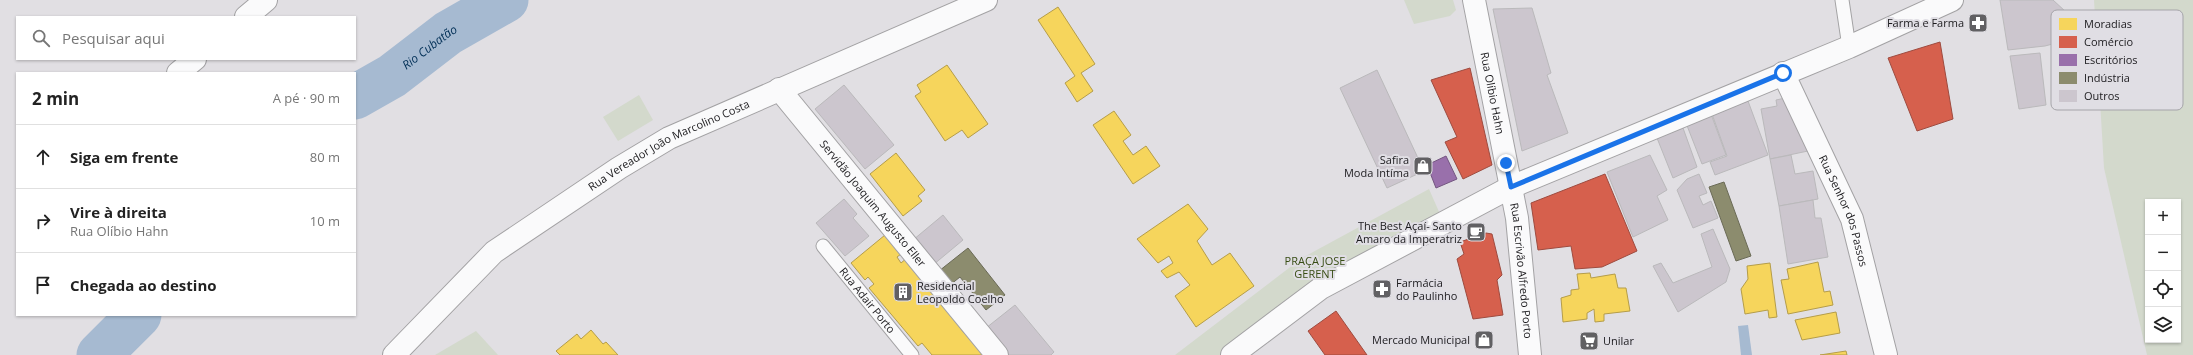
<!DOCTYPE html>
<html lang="pt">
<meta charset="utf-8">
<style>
body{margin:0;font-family:"Open Sans",sans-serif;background:#f6f6f6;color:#222}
.controls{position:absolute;right:12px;bottom:12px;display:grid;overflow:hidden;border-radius:0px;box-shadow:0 1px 3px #0004}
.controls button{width:36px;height:36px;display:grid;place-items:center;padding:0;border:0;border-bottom:1px solid #e0e0e0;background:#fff;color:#222;font:20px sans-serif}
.stop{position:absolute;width:12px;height:12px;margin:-9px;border:3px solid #1a73e8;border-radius:50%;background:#fff}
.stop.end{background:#1a73e8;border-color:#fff;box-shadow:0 1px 4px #0008}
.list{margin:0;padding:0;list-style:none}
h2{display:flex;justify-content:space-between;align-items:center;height:52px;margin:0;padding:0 16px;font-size:17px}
h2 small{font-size:13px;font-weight:400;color:#767676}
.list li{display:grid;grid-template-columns:26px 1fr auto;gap:12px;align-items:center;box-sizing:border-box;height:64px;padding:0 16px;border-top:1px solid #e0e0e0}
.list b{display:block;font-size:15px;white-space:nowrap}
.list p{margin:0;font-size:13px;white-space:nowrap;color:#767676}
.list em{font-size:13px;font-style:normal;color:#767676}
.icon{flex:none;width:22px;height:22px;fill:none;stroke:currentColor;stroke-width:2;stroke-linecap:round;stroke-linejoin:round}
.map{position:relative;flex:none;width:2193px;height:355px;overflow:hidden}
.search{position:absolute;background:#fff;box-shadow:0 1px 3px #0004;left:16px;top:16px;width:340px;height:44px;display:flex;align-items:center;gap:10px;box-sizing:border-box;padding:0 14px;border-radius:0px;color:#767676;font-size:15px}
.panel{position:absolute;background:#fff;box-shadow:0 1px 3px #0004;left:16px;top:72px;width:340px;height:244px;border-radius:0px}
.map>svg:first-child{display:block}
</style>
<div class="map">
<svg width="2193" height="355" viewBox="0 0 2193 355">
<rect width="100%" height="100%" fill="#e1dfe3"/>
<g fill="#d3d9cc" fill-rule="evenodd">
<path d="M1404 0H1453L1456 10 1450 16 1414 24Z"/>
<path d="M2094 0H2193V355H2147L2104 168ZM2148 202H2178V340H2148Z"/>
<path d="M639 95 653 120 618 141 603 117Z"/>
<path d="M1429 189 1440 214 1317 282 1220 355H1175L1302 258Z"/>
<path d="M476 331 498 355H435Z"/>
</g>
<path fill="#a6bad1" d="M1748 325 1752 355H1741L1738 326Z"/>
<g fill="#f6d55c" stroke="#b59d49">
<path d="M1058 7 1095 64 1081 73 1093 91 1077 102 1065 83 1075 76 1038 20Z"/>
<path d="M947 65 988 124 968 138 962 130 945 141 915 96 921 92 917 85Z"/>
<path d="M1114 111 1131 135 1123 141 1133 155 1146 146 1160 166 1133 184 1093 125Z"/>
<path d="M896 153 925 190 918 196 922 201 903 216 870 174Z"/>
<path d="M1188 204 1208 229 1197 241 1212 265 1230 253 1254 286 1196 327 1175 296 1190 285 1179 272 1167 278 1161 271 1173 263 1169 256 1158 263 1137 239Z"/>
<path d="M885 235 901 254 897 257 901 263 907 258 965 325 961 329 965 334 968 331 985 355H932L922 343 918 346 869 288 874 284 868 277 865 280 851 263Z"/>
<path d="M1818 262 1824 292 1830 291 1833 305 1788 314 1781 280 1789 279 1787 269Z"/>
<path d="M1770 263 1777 317 1769 318 1768 310 1745 314 1741 289 1748 279 1747 266Z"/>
<path d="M1590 273 1591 278 1615 274 1618 288H1626L1630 311 1604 314V321L1595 322 1594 309 1587 313V319L1563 322 1561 298 1571 295V290L1579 289 1577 274Z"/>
<path d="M1836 312 1840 333 1802 340 1795 320Z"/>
<path d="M591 330 603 344 606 342 618 355H560L556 351 577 334 581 339Z"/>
<path d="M1846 351 1847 355H1820Z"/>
</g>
<g fill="#d6604d" stroke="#9e4b3f">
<path d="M1940 42 1953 119 1917 131 1888 58Z"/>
<path d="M1470 68 1492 165 1463 179 1445 142 1457 137 1431 80Z"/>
<path d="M1605 174 1637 251 1602 267 1575 269 1571 246 1538 250 1531 203Z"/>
<path d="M1486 233 1492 234 1502 275 1497 280 1503 315 1473 319 1457 259 1464 254 1460 242Z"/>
<path d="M1336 311 1367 355H1325L1308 331Z"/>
</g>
<path fill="#9970ab" stroke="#745681" d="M1446 156 1457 179 1436 188 1427 165Z"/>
<g fill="#8c8c6e" stroke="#6a6a56">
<path d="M1724 182 1751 256 1736 261 1709 187Z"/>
<path d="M968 248 1005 295 986 310 960 277 950 285 939 271Z"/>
</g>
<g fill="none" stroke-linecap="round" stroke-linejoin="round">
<g stroke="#a6bad1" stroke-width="45">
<path id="s1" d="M355 97 392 76 448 33 506 0"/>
<path d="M99 355 139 315"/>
</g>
</g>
<g fill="#ccc6ce" stroke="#bab9bb">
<path d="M2000 0H2053L2090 34 2045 46 2008 50Z"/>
<path d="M1532 8 1551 73 1547 75 1568 133 1522 151 1493 9Z"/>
<path d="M2040 53 2046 105 2019 109 2010 56Z"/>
<path d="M1377 70 1424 171 1387 188 1340 88Z"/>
<path d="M844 85 894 145 865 169 815 109Z"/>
<path d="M1790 97 1795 125 1803 124 1808 151 1770 159 1761 109 1777 106 1776 100Z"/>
<path d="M1748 101 1768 155 1715 175 1710 162 1727 156 1712 114Z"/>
<path d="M1711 114 1726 155 1702 164 1686 123Z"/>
<path d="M1683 128 1697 167 1673 178 1657 138Z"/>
<path d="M1650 155 1667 190 1657 196 1668 220 1633 237 1607 172Z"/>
<path d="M1791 155 1795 174 1813 171 1818 199 1779 206 1770 159Z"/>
<path d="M1699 174 1707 193 1699 196 1703 205 1711 201 1718 218 1693 228 1677 190 1687 179Z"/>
<path d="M844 199 857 214 853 218 869 236 845 256 816 223Z"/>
<path d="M1813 200 1815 218H1821L1828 257 1788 264 1779 206Z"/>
<path d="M943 215 963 240 933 265 913 240Z"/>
<path d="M1713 229 1730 269 1726 282 1678 312 1653 266 1661 263 1673 283 1712 267 1701 234Z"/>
<path d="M1015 305 1054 352 1051 355H1009L986 328Z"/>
</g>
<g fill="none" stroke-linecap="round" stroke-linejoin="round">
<defs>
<g id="lane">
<path d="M1842 0 1849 47"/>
<path id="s2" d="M823 246 912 355"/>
</g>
<g id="street">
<path d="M246 17 266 0"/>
<path d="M178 73 195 59"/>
<path id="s3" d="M779 89 997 355"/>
</g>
<g id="secondary">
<path id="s4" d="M1474 0 1517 218 1530 355"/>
<path id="s5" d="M1783 73 1852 219 1886 355"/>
<path id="s6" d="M394 355 494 252 619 168 669 138 986 0"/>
<path d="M1232 355 1321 288 1511 187 1849 47 1952 0"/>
</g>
</defs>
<use href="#lane" stroke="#a3a2a4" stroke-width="15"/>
<use href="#street" stroke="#a3a2a4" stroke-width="24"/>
<use href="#secondary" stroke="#a3a2a4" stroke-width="24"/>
<use href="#lane" stroke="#fafafb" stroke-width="13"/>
<use href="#street" stroke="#fafafb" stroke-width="22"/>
<use href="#secondary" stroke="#fafafb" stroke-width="22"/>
</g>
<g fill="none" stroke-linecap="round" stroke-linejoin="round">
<path stroke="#1a73e8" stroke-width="5" d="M1506 163 1511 187 1783 73"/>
</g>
<defs>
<symbol id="pharmacy-square" viewBox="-11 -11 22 22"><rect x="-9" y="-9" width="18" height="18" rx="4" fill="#616063" stroke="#e0dee4"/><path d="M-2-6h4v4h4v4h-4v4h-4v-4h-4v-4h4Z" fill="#fff"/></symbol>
<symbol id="shop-square" viewBox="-11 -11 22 22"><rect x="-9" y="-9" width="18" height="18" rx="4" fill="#616063" stroke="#e0dee4"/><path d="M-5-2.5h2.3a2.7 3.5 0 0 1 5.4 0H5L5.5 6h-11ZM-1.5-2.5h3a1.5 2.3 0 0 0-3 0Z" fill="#fff"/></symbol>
<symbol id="cafe-square" viewBox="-11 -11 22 22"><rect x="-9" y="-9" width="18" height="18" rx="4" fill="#616063" stroke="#e0dee4"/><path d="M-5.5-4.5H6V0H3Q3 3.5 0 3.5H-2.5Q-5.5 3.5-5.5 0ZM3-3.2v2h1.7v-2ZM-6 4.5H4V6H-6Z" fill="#fff"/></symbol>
<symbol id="building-square" viewBox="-11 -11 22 22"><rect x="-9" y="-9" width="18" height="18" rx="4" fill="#616063" stroke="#e0dee4"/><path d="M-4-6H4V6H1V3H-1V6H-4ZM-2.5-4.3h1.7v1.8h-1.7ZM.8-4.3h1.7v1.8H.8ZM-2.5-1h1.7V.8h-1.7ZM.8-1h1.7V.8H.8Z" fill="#fff"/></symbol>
<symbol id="supermarket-square" viewBox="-11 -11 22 22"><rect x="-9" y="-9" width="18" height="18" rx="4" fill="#616063" stroke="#e0dee4"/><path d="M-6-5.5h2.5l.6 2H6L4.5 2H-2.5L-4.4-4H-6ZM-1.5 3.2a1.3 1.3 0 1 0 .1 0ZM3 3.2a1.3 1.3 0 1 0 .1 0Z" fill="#fff"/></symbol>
</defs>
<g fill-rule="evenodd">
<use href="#pharmacy-square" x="1967" y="12" width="22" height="22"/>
<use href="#shop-square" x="1412" y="155" width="22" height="22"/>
<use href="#cafe-square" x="1465" y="221" width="22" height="22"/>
<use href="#pharmacy-square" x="1371" y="278" width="22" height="22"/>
<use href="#building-square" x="892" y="281" width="22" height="22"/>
<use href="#shop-square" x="1473" y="329" width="22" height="22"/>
<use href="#supermarket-square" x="1578" y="330" width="22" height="22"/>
</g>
<g text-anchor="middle" stroke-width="4" stroke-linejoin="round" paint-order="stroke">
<g font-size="11" fill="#1c1b1e" stroke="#e0dee4" text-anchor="end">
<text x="1964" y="27">Farma e Farma</text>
<text x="1409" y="164">Safira<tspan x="1409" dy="13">Moda Intíma</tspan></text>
<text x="1462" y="230">The Best Açaí- Santo<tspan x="1462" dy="13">Amaro da Imperatriz</tspan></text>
<text x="1396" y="287" text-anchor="start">Farmácia<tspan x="1396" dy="13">do Paulinho</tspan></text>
<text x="917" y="290" text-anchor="start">Residencial<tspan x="917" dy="13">Leopoldo Coelho</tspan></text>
<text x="1470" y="344">Mercado Municipal</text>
<text x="1603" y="345" text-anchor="start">Unilar</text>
</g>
<g font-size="11" fill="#1c1b1e" stroke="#e0dee4">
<text dy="4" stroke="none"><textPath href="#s4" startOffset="95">Rua Olíbio Hahn</textPath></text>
<text dy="4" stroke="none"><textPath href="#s6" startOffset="349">Rua Vereador João Marcolino Costa</textPath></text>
<text dy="4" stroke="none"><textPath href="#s3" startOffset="148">Servidão Joaquim Augusto Eller</textPath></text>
<text dy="4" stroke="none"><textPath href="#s5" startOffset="151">Rua Senhor dos Passos</textPath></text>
<text dy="4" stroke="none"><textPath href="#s4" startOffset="275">Rua Escrivão Alfredo Porto</textPath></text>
<text dy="4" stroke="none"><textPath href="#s2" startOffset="70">Rua Adair Porto</textPath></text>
</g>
<g font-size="11" fill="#384d14" stroke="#e0dee4">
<text x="1315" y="265">PRAÇA JOSE<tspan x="1315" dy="13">GERENT</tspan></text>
</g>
<g font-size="12" font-style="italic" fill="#002f56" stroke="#e0dee4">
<text dy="4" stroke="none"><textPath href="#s1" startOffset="90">Rio Cubatão</textPath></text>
</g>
</g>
<rect x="2051" y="10" width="132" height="100" rx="6" fill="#e0dee4" stroke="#a5a4a9" stroke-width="1"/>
<rect x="2059" y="18" width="18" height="12" fill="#f6d55c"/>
<rect x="2059" y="36" width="18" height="12" fill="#d6604d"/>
<rect x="2059" y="54" width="18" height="12" fill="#9970ab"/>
<rect x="2059" y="72" width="18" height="12" fill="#8c8c6e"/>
<rect x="2059" y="90" width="18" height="12" fill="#ccc6ce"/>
<g font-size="11" fill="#1c1b1e">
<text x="2084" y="28">Moradias</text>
<text x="2084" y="46">Comércio</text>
<text x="2084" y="64">Escritórios</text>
<text x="2084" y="82">Indústria</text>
<text x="2084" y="100">Outros</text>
</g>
</svg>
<div class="controls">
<button>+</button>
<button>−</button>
<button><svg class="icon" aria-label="locate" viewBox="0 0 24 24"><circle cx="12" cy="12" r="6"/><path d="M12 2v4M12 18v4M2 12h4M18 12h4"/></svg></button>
<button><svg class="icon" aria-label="layers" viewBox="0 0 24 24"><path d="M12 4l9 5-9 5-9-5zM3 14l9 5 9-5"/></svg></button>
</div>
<div class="stop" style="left:1783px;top:73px"></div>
<div class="stop end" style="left:1506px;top:163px"></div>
<div class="search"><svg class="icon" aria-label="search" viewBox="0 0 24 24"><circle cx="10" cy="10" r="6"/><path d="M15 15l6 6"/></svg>Pesquisar aqui</div>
<section class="panel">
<h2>2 min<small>A pé · 90 m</small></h2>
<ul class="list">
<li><svg class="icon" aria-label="ahead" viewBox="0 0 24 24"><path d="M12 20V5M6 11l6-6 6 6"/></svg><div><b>Siga em frente</b></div><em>80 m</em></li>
<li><svg class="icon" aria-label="right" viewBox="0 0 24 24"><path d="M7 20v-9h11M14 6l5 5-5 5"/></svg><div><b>Vire à direita</b><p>Rua Olíbio Hahn</p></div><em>10 m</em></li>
<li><svg class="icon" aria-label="arrive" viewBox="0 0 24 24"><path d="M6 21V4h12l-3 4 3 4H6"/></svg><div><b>Chegada ao destino</b></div></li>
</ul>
</section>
</div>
